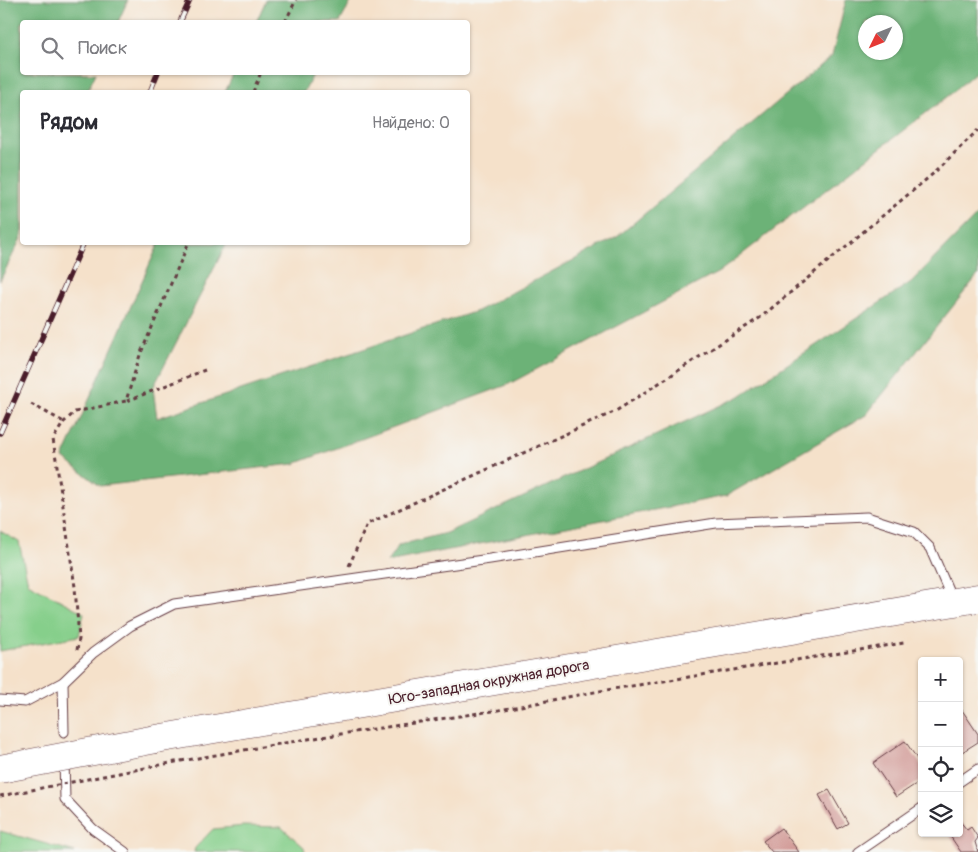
<!DOCTYPE html>
<html lang="ru">
<meta charset="utf-8">
<style>
body{margin:0;font-family:Pangolin,sans-serif;background:#f7f7f7;color:#2b2b33}
.controls{position:absolute;right:15px;bottom:15px;display:grid;overflow:hidden;border-radius:5px;box-shadow:0 1px 4px #0004}
.controls button{width:45px;height:45px;display:grid;place-items:center;padding:0;border:0;border-bottom:1px solid #e1e1e2;background:#fff;color:#2b2b33;font:25px sans-serif}
.compass{position:absolute;left:858px;top:15px;width:45px;height:45px;border-radius:50%;background:#fff;box-shadow:0 1px 4px #0004;rotate:227deg}
.list{margin:0;padding:0;list-style:none}
h2{display:flex;justify-content:space-between;align-items:center;height:65px;margin:0;padding:0 20px;font-size:21px}
h2 small{font-size:16px;font-weight:400;color:#7c7c81}
.icon{flex:none;width:28px;height:28px;fill:none;stroke:currentColor;stroke-width:2;stroke-linecap:round;stroke-linejoin:round}
.map{position:relative;flex:none;width:978px;height:852px;overflow:hidden}
.search{position:absolute;background:#fff;box-shadow:0 1px 4px #0004;left:20px;top:20px;width:450px;height:55px;display:flex;align-items:center;gap:12px;box-sizing:border-box;padding:0 18px;border-radius:5px;color:#7c7c81;font-size:19px}
.panel{position:absolute;background:#fff;box-shadow:0 1px 4px #0004;left:20px;top:90px;width:450px;height:155px;border-radius:5px}
.map>svg:first-child{display:block}
</style>
<div class="map">
<svg width="978" height="852" viewBox="0 0 978 852">
<rect width="100%" height="100%" fill="#f6f6f2"/>
<filter id="ink" filterUnits="userSpaceOnUse"><feTurbulence type="fractalNoise" baseFrequency=".02" numOctaves="2"/><feDisplacementMap in="SourceGraphic" scale="10" xChannelSelector="R" yChannelSelector="G"/><feConvolveMatrix kernelMatrix="1 2 1 2 8 2 1 2 1" color-interpolation-filters="sRGB"/></filter>
<filter id="wash" filterUnits="userSpaceOnUse"><feTurbulence type="fractalNoise" baseFrequency=".0096" numOctaves="4" result="noise"/><feDisplacementMap in="SourceGraphic" scale="20" xChannelSelector="R" yChannelSelector="G"/><feGaussianBlur stdDeviation="1.12" result="paint"/><feColorMatrix in="noise" values="0 0 0 0 0 0 0 0 0 0 0 0 0 0 0 0 0 1.4 0 .05"/><feComposite in="paint" operator="in"/></filter>
<g filter="url(#wash)">
<rect width="100%" height="100%" fill="#f5e1ca"/>
<g fill="#86cf8b" stroke="#68775b">
<path d="M0 531 19 542 28 583 84 613 79 636 0 651Z"/>
<path d="M244 826 281 827 304 847 305 852H194L195 848 213 829Z"/>
<path d="M0 831 75 852H0Z"/>
</g>
<g fill="#6cb277" stroke="#5b6851" fill-rule="evenodd">
<path d="M0 0H128L118 22H22V72L96 73 87 92H22V236L0 281Z"/>
<path d="M266 0H352L340 22H256Z"/>
<path d="M846 0H978V70L952 93 719 272 507 385 294 464 100 486 63 458 159 243H227L153 388 157 418 477 311 617 237 832 56ZM866 22H896V52H866Z"/>
<path d="M234 73V72L314 73 304 92H225Z"/>
<path d="M978 214V275L866 415 726 496 387 562 399 545 446 533 738 397 911 282Z"/>
</g>
<g id="blocks">
<g fill="#d19995">
<path d="M962 710 978 734V742L959 754V711Z"/>
<path d="M905 741 922 766V780L896 797 873 763Z"/>
<path d="M829 790 848 823 838 829 819 795Z"/>
<path d="M959 820 967 830 971 827 978 838 975 842 978 852H961L948 833H959Z"/>
<path d="M781 828 799 852H772L763 841Z"/>
</g>
</g>
</g>
<g filter="url(#ink)">
<use href="#blocks" fill-opacity="0" stroke="#643c43" stroke-width="1"/>
<g fill="none" stroke-linecap="round" stroke-linejoin="round">
<defs>
<g id="lane">
<path d="M63 682 64 732"/>
<path d="M0 700 25 702 63 682 93 653 130 626 174 604 490 559 716 523 867 517 914 532 930 548 952 599"/>
<path d="M64 759 65 799 93 829 125 852"/>
<path d="M959 782 978 769"/>
<path d="M858 852 922 808"/>
</g>
<path id="highway" d="M156 739 978 598"/>
</defs>
<use href="#lane" stroke="#643c43" stroke-width="11"/>
<use href="#highway" stroke="#643c43" stroke-width="29"/>
<g stroke="#643c43" stroke-width="3" stroke-dasharray="4 4" stroke-linecap="butt">
<path d="M285 22 296 0"/>
<path d="M253 92 261 72"/>
<path d="M127 401 205 370"/>
<path d="M31 404 64 422"/>
<path d="M349 566 367 524 616 411 761 317 934 173 978 130"/>
<path d="M77 650 79 639 75 587 53 439 64 422 75 412 126 401 140 355 189 242"/>
<path d="M181 761 308 739 499 710 600 691 904 643"/>
</g>
<use href="#lane" stroke="#fff" stroke-width="9"/>
<use href="#highway" stroke="#fff" stroke-width="28"/>
<defs>
<g id="rail">
<path d="M180 22 190 0"/>
<path d="M150 92 158 72"/>
<path d="M0 433 84 242"/>
</g>
</defs>
<use href="#rail" stroke="#4a1f2b" stroke-width="5.5"/>
<use href="#rail" stroke="#f6f6f2" stroke-width="4" stroke-dasharray="11" stroke-linecap="butt"/>
<defs>
<path id="highway-bridge" d="M0 769 156 739"/>
</defs>
<use href="#highway-bridge" stroke="#643c43" stroke-width="29" stroke-linecap="butt"/>
<path stroke="#643c43" stroke-width="3" stroke-dasharray="4 4" stroke-linecap="butt" d="M0 796 181 761"/>
<use href="#highway-bridge" stroke="#fff" stroke-width="28"/>
</g>
</g>
<g text-anchor="middle" stroke-width="4" stroke-linejoin="round" paint-order="stroke">
<g font-size="15" fill="#4a1f2b" stroke="#f6f6f2">
<text transform="translate(489 682) rotate(-10)" y="5">Юго-западная окружная дорога</text>
</g>
</g>
</svg>
<div class="controls">
<button>+</button>
<button>−</button>
<button><svg class="icon" aria-label="locate" viewBox="0 0 24 24"><circle cx="12" cy="12" r="6"/><path d="M12 2v4M12 18v4M2 12h4M18 12h4"/></svg></button>
<button><svg class="icon" aria-label="layers" viewBox="0 0 24 24"><path d="M12 4l9 5-9 5-9-5zM3 14l9 5 9-5"/></svg></button>
</div>
<svg class="compass" viewBox="-18 -18 36 36"><path d="M0-13l5 13h-10z" fill="#e53935"/><path d="M0 13l5-13h-10z" fill="#7c7c81"/></svg>
<div class="search"><svg class="icon" aria-label="search" viewBox="0 0 24 24"><circle cx="10" cy="10" r="6"/><path d="M15 15l6 6"/></svg>Поиск</div>
<section class="panel">
<h2>Рядом<small>Найдено: 0</small></h2>
<ul class="list">
</ul>
</section>
</div>
